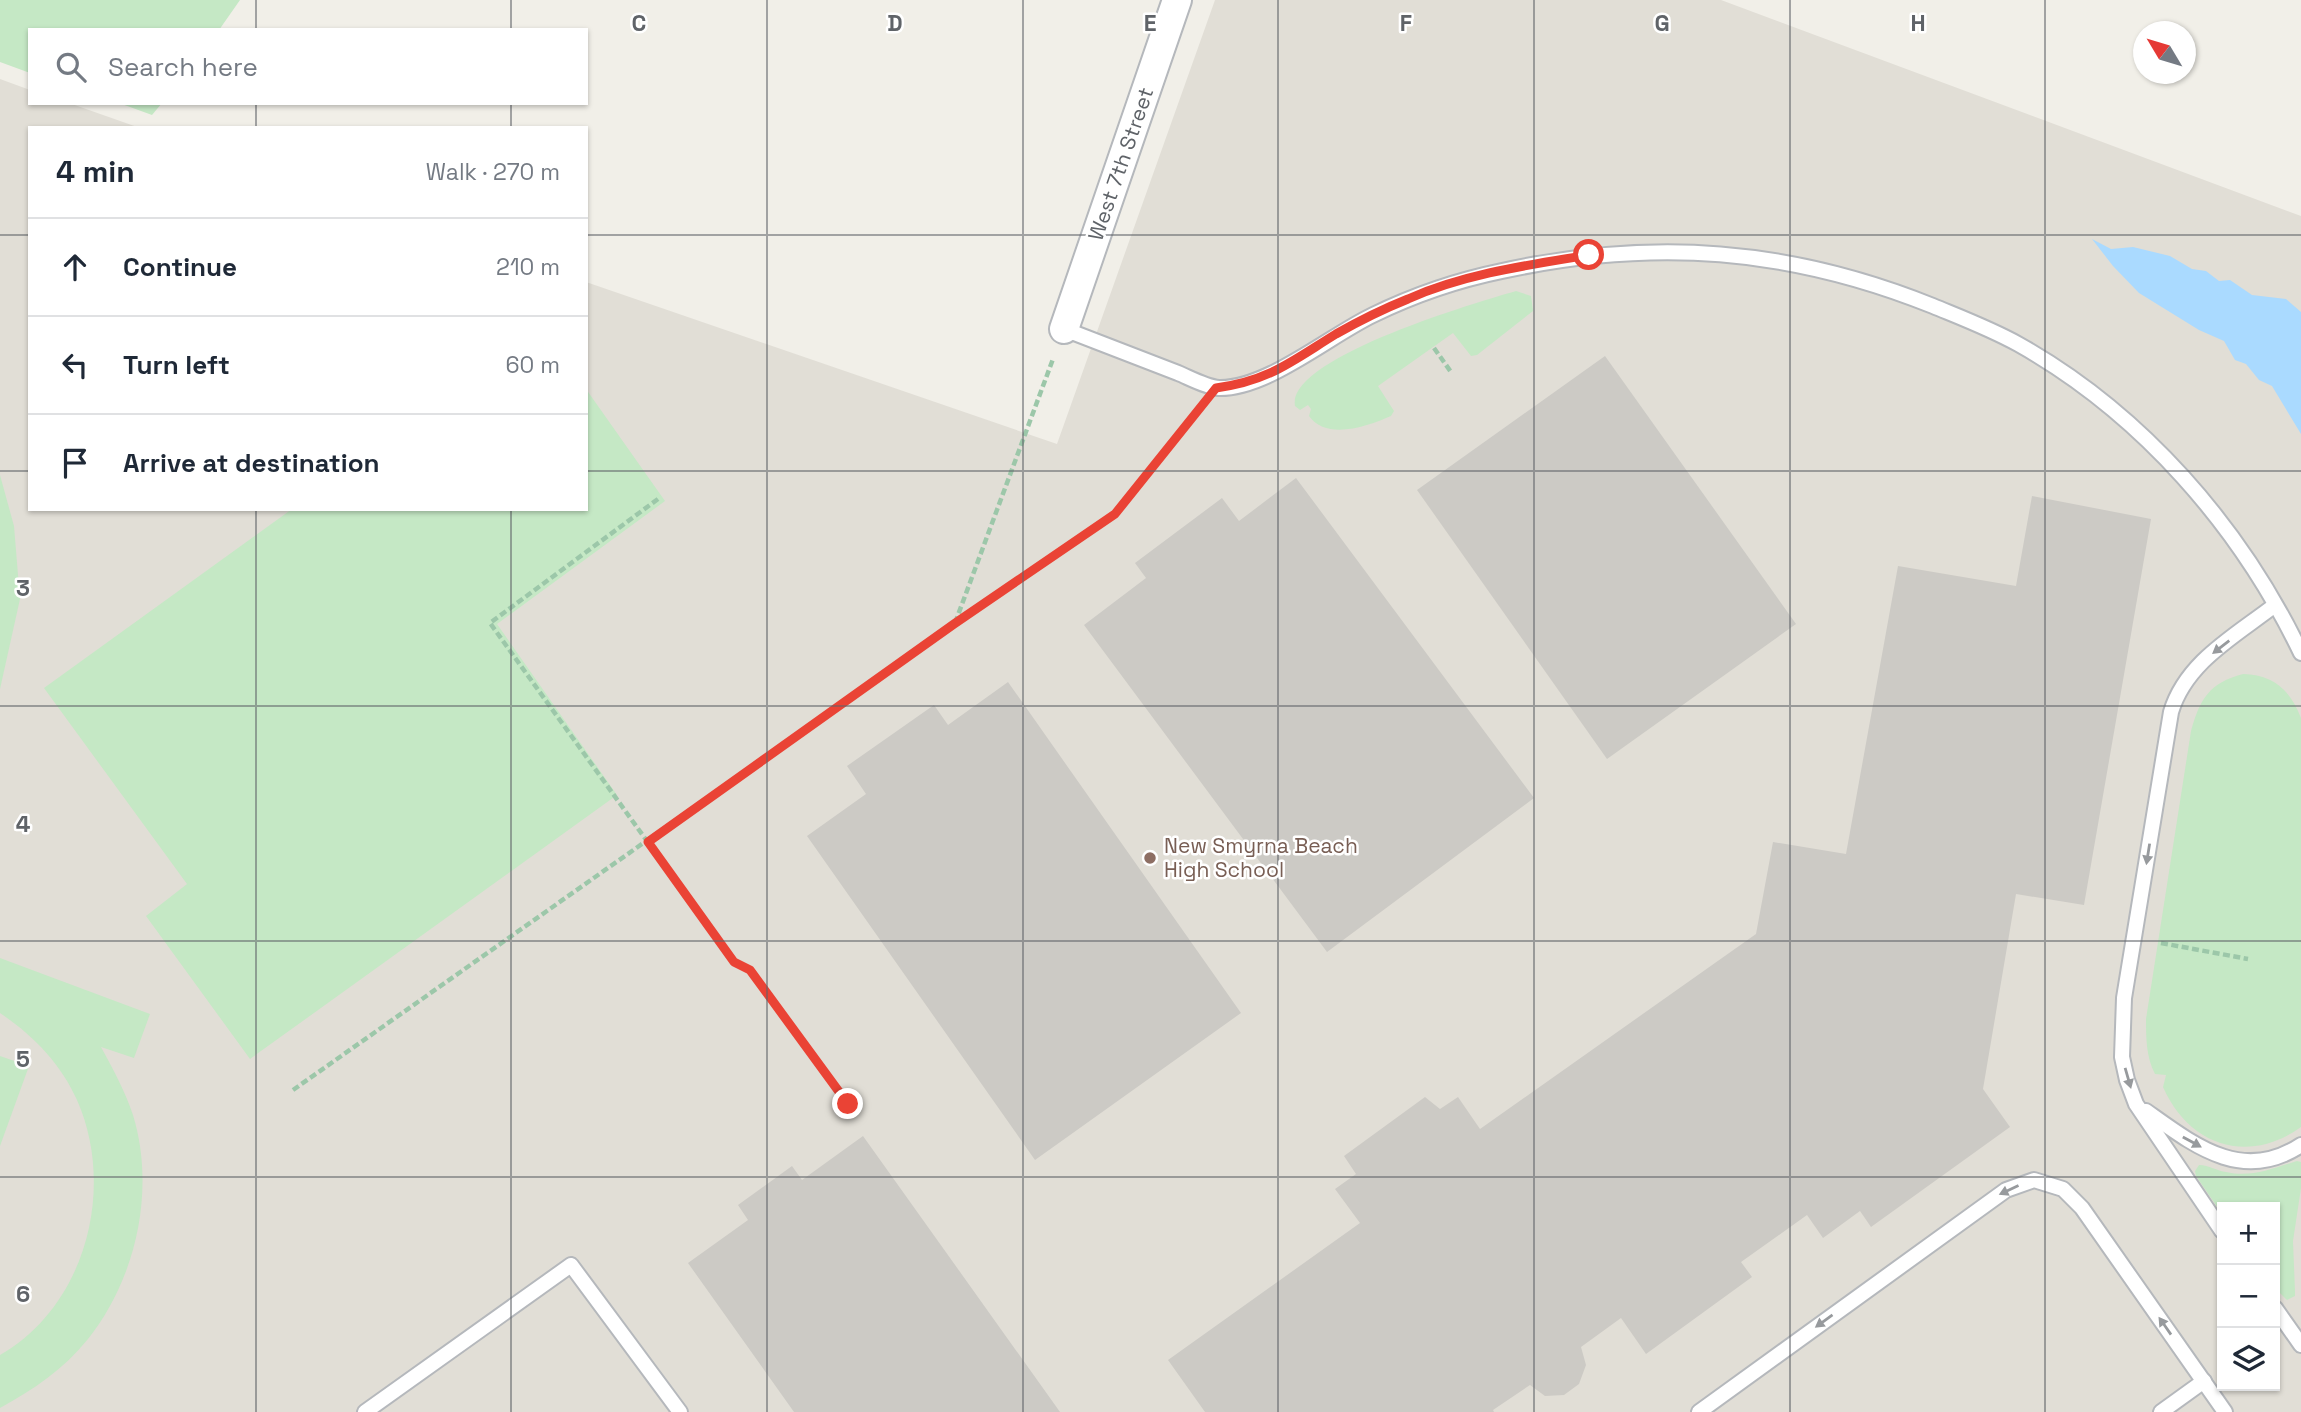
<!DOCTYPE html>
<meta charset="utf-8">
<style>
body{margin:0;font-family:"Space Grotesk",sans-serif;background:#f2f2f3;color:#1f2937}
.controls{position:absolute;right:21px;bottom:21px;display:grid;overflow:hidden;border-radius:0px;box-shadow:0 2px 5px #0004}
.controls button{width:63px;height:63px;display:grid;place-items:center;padding:0;border:0;border-bottom:2px solid #e0e1e3;background:#fff;color:#1f2937;font:35px sans-serif}
.compass{position:absolute;left:2133px;top:21px;width:63px;height:63px;border-radius:50%;background:#fff;box-shadow:0 2px 5px #0004;rotate:308deg}
.stop{position:absolute;width:21px;height:21px;margin:-16px;border:5px solid #ea4335;border-radius:50%;background:#fff}
.stop.end{background:#ea4335;border-color:#fff;box-shadow:0 2px 7px #0008}
.list{margin:0;padding:0;list-style:none}
h2{display:flex;justify-content:space-between;align-items:center;height:91px;margin:0;padding:0 28px;font-size:30px}
h2 small{font-size:23px;font-weight:400;color:#747a83}
.list li{display:grid;grid-template-columns:46px 1fr auto;gap:21px;align-items:center;box-sizing:border-box;height:98px;padding:0 28px;border-top:2px solid #e0e1e3}
.list b{display:block;font-size:26px;white-space:nowrap}
.list em{font-size:23px;font-style:normal;color:#747a83}
.icon{flex:none;width:38px;height:38px;fill:none;stroke:currentColor;stroke-width:2;stroke-linecap:round;stroke-linejoin:round}
.map{position:relative;flex:none;width:2301px;height:1412px;overflow:hidden}
.search{position:absolute;background:#fff;box-shadow:0 2px 5px #0004;left:28px;top:28px;width:560px;height:77px;display:flex;align-items:center;gap:18px;box-sizing:border-box;padding:0 24px;border-radius:0px;color:#747a83;font-size:26px}
.panel{position:absolute;background:#fff;box-shadow:0 2px 5px #0004;left:28px;top:126px;width:560px;height:385px;border-radius:0px}
.map>svg:first-child{display:block}
</style>
<div class="map">
<svg width="2301" height="1412" viewBox="0 0 2301 1412">
<rect width="100%" height="100%" fill="#f1efe8"/>
<path fill="#e1ded6" fill-rule="evenodd" d="M1215 0H1721L2301 216V1412H0V79L30 90V103H69L140 128H30V509H586V282L1057 444ZM2222 1207H2275V1386H2222Z"/>
<g fill="#c5e8c5">
<path d="M0 0H240L219 30H30V73L0 62Z"/>
<path d="M119 103H162L152 115Z"/>
<path d="M1516 291 1531 296 1533 311 1477 355 1471 356 1453 333 1378 386 1394 411 1391 416C1368 426 1327 441 1309 416L1311 409 1308 405 1300 410 1295 406C1286 358 1478 302 1516 291Z"/>
<path d="M586 389 665 501 497 624 617 795 250 1059 146 916 187 884 44 688 292 509H586Z"/>
<path d="M0 475 14 526 20 599 0 689Z"/>
<path d="M2243 674C2273 675 2290 689 2301 718V1127C2248 1165 2189 1146 2163 1087L2166 1075 2155 1074C2146 1057 2146 1037 2146 1019L2191 731C2200 699 2209 683 2243 674Z"/>
<path d="M0 958 150 1014 134 1058 101 1047C113 1069 125 1091 133 1115 156 1190 136 1279 88 1339 64 1369 33 1390 0 1408V1355C86 1306 116 1188 77 1100 61 1064 33 1035 0 1013Z"/>
<path d="M0 1056 29 1066 0 1146Z"/>
<path d="M2297 1161 2301 1162V1188L2293 1241 2295 1291V1296L2287 1300 2275 1288V1207H2222V1214L2196 1176 2195 1171 2199 1165C2209 1165 2217 1171 2226 1172 2252 1178 2273 1168 2297 1161Z"/>
</g>
<path fill="#aadaff" d="M2092 239 2111 249 2133 247 2170 256 2192 269 2206 271 2219 281 2230 280 2252 295 2286 299 2301 312V434L2272 386 2259 380 2246 364 2235 360 2224 341 2199 330 2139 293 2113 266Z"/>
<g fill="#cccac5">
<path d="M1605 356 1796 624 1607 759 1417 490Z"/>
<path d="M1296 478 1534 798 1327 952 1084 625 1146 578 1135 563 1222 498 1239 521Z"/>
<path d="M2032 496 2151 519 2084 905 2016 894 1983 1089 2010 1127 1871 1227 1860 1211 1823 1238 1807 1215 1741 1262 1752 1277 1646 1354 1621 1318 1581 1347 1586 1365 1579 1384 1564 1395 1545 1396 1530 1385 1493 1410 1494 1412H1205L1168 1360 1360 1223 1335 1189 1356 1174 1344 1156 1425 1097 1440 1109 1458 1097 1480 1129 1756 934 1773 842 1846 854 1898 566 2016 586Z"/>
<path d="M1008 682 1241 1013 1035 1160 807 836 866 794 847 766 934 705 948 725Z"/>
<path d="M863 1136 1060 1412H794L688 1263 748 1220 738 1205 792 1166 802 1180Z"/>
</g>
<g fill="none" stroke-linecap="round" stroke-linejoin="round">
<defs>
<g id="lane">
<path d="M1064 329C1102 344 1140 358 1178 373 1190 378 1206 387 1219 388 1267 389 1329 336 1373 315 1414 295 1458 280 1502 271 1653 238 1789 248 1933 306 1962 318 1991 329 2018 344 2141 413 2240 526 2301 653"/>
<path d="M2146 1111C2194 1145 2242 1184 2301 1145"/>
<path d="M2222 1231 2136 1104 2127 1080 2122 1057 2124 998 2171 712C2186 662 2235 636 2275 605"/>
<path d="M2275 1308 2301 1345"/>
<path d="M365 1412 571 1265 680 1412"/>
<path d="M1699 1412 2006 1190 2034 1180 2063 1189 2082 1208 2225 1412"/>
<path d="M2161 1412 2204 1381"/>
</g>
<path id="street" d="M1064 329 1177 0"/>
</defs>
<use href="#lane" stroke="#b5b8bc" stroke-width="18"/>
<use href="#street" stroke="#b5b8bc" stroke-width="32"/>
<g stroke="#9cc7a9" stroke-width="4.5" stroke-dasharray="7 3.5" stroke-linecap="butt">
<path d="M1434 348 1451 372"/>
<path d="M658 499 490 623 734 962 750 970 848 1104"/>
<path d="M955 623 1053 359"/>
<path d="M2161 943 2248 959"/>
<path d="M293 1090 954 624 1115 514 1200 408"/>
</g>
<use href="#lane" stroke="#fff" stroke-width="14"/>
<use href="#street" stroke="#fff" stroke-width="28"/>
</g>
<defs><path id="oneway-solid" d="M-6-.8H1V-3.2L6.5 0L1 3.2V.8H-6Z" transform="scale(1.75)"/></defs>
<g fill="#979a9d">
<use href="#oneway-solid" transform="translate(2221 647) rotate(142)"/>
<use href="#oneway-solid" transform="translate(2148 854) rotate(99)"/>
<use href="#oneway-solid" transform="translate(2128 1078) rotate(74)"/>
<use href="#oneway-solid" transform="translate(2192 1142) rotate(29)"/>
<use href="#oneway-solid" transform="translate(2009 1190) rotate(155)"/>
<use href="#oneway-solid" transform="translate(1824 1321) rotate(144)"/>
<use href="#oneway-solid" transform="translate(2165 1326) rotate(-125)"/>
</g>
<g fill="none" stroke-linecap="round" stroke-linejoin="round">
<path stroke="#ea4335" stroke-width="9" d="M848 1104 750 970 734 962 648 842 954 624 1115 514 1216 388C1269 381 1292 361 1336 334 1359 321 1383 309 1408 299 1464 274 1528 265 1589 255"/>
</g>
<path fill="none" stroke="#5f6368" stroke-width="2" stroke-opacity="0.55" d="M256 0V30M511 0V30M767 0V1412M1023 0V1412M1278 0V1412M1534 0V1412M1790 0V1412M2045 0V1412M256 103V128M511 103V128M0 235H30M586 235H2301M0 471H30M586 471H2301M256 509V1412M511 509V1412M0 706H2301M0 941H2301M0 1177H2301"/>
<circle fill="#8d6e63" stroke="#fff" stroke-width="2.5" cx="1150" cy="858" r="7"/>
<g text-anchor="middle" stroke-width="5" stroke-linejoin="round" paint-order="stroke">
<g font-size="21" fill="#5f6368" stroke="#fff">
<text transform="translate(1121 164) rotate(-71)" y="7">West 7th Street</text>
</g>
<g font-size="21" fill="#785e54" stroke="#fff" text-anchor="start">
<text x="1164" y="853">New Smyrna Beach<tspan x="1164" dy="24">High School</tspan></text>
</g>
</g>
<g font-size="23" text-anchor="middle" font-weight="bold" fill="#5f6368" stroke="#fff" stroke-width="5" stroke-linejoin="round" paint-order="stroke">
<text x="639" y="31">C</text>
<text x="895" y="31">D</text>
<text x="1150" y="31">E</text>
<text x="1406" y="31">F</text>
<text x="1662" y="31">G</text>
<text x="1918" y="31">H</text>
<text x="23" y="596">3</text>
<text x="23" y="832">4</text>
<text x="23" y="1067">5</text>
<text x="23" y="1302">6</text>
</g>
</svg>
<div class="controls">
<button>+</button>
<button>−</button>
<button><svg class="icon" aria-label="layers" viewBox="0 0 24 24"><path d="M12 4l9 5-9 5-9-5zM3 14l9 5 9-5"/></svg></button>
</div>
<svg class="compass" viewBox="-18 -18 36 36"><path d="M0-13l5 13h-10z" fill="#e53935"/><path d="M0 13l5-13h-10z" fill="#747a83"/></svg>
<div class="stop" style="left:1589px;top:255px"></div>
<div class="stop end" style="left:848px;top:1104px"></div>
<div class="search"><svg class="icon" aria-label="search" viewBox="0 0 24 24"><circle cx="10" cy="10" r="6"/><path d="M15 15l6 6"/></svg>Search here</div>
<section class="panel">
<h2>4 min<small>Walk · 270 m</small></h2>
<ul class="list">
<li><svg class="icon" aria-label="ahead" viewBox="0 0 24 24"><path d="M12 20V5M6 11l6-6 6 6"/></svg><div><b>Continue</b></div><em>210 m</em></li>
<li><svg class="icon" aria-label="left" viewBox="0 0 24 24"><path d="M17 20v-9H6M10 6l-5 5 5 5"/></svg><div><b>Turn left</b></div><em>60 m</em></li>
<li><svg class="icon" aria-label="arrive" viewBox="0 0 24 24"><path d="M6 21V4h12l-3 4 3 4H6"/></svg><div><b>Arrive at destination</b></div></li>
</ul>
</section>
</div>
